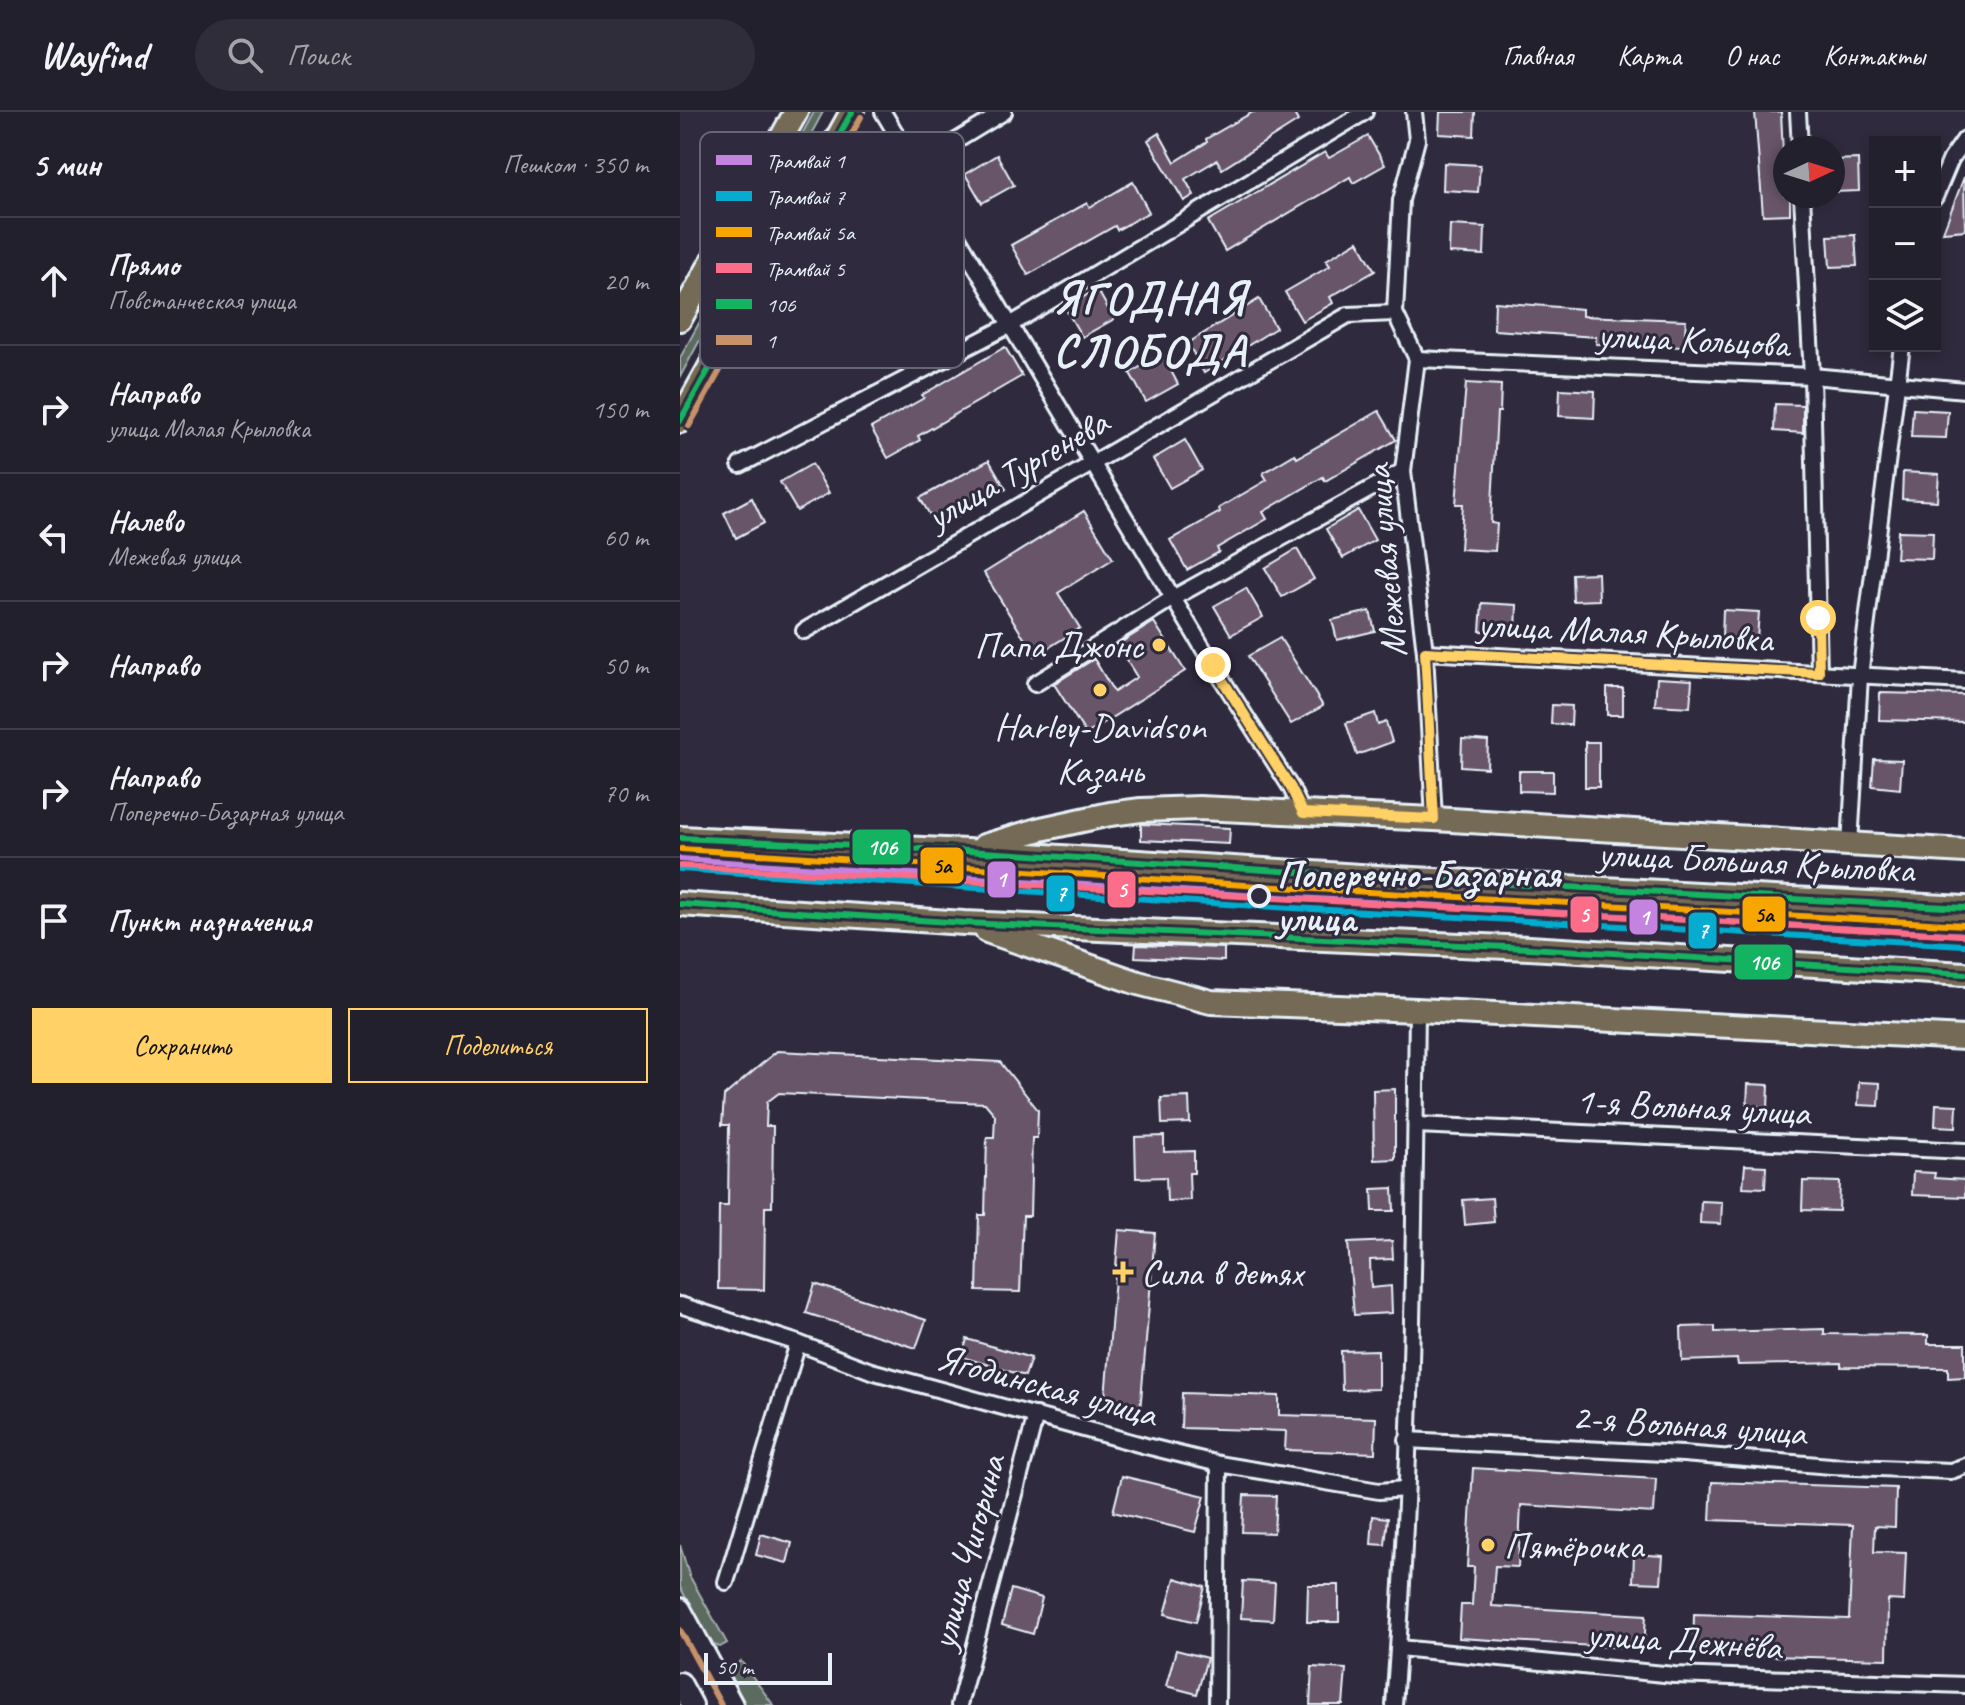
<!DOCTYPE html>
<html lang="ru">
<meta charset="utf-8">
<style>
body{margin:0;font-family:Caveat,sans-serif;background:#2f2d3a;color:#f1f3f6}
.controls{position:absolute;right:24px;top:24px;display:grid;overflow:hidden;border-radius:0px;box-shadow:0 4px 12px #0003}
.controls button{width:72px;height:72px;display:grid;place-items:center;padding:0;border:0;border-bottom:2px solid #403e4a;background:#23202e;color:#f1f3f6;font:40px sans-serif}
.compass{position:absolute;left:1093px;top:24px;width:72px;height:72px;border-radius:50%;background:#23202e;box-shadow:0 4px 12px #0003;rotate:86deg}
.scale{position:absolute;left:24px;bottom:20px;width:128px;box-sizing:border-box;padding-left:8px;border:4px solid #e8f1f8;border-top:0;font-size:22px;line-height:28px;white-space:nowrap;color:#e8f1f8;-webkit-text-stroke:6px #2f2a3d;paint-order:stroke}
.stop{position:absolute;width:24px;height:24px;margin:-18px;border:6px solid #ffd166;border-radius:50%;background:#fff}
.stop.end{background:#ffd166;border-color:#fff;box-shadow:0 2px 8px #0008}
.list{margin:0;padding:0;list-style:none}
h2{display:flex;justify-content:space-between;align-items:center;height:104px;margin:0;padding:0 32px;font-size:34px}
h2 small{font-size:26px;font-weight:400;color:#a3a3aa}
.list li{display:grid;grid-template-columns:52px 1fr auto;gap:24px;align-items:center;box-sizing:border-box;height:128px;padding:0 32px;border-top:2px solid #403e4a}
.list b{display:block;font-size:30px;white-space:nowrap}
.list p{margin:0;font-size:26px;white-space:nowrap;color:#a3a3aa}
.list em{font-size:26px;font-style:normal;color:#a3a3aa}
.actions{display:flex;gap:16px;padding:24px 32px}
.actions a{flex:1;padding:18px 0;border:2px solid #ffd166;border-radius:0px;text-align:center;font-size:28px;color:#ffd166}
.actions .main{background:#ffd166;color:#111}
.icon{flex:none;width:44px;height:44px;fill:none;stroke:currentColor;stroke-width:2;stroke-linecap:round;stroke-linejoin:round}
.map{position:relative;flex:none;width:1285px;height:1593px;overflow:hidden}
header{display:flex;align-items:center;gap:48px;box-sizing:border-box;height:112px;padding:0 40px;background:#23202e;border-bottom:2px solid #403e4a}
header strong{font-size:38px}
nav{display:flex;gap:44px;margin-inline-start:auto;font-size:28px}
.search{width:560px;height:72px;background:#2f2d3a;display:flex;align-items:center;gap:20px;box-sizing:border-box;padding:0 28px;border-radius:44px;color:#a3a3aa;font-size:30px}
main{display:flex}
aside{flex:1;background:#23202e}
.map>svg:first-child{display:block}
</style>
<header>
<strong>Wayfind</strong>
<div class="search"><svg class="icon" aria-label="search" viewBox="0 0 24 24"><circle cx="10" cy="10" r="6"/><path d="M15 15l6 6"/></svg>Поиск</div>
<nav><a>Главная</a><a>Карта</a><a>О нас</a><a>Контакты</a></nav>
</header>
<main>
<aside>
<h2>5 мин<small>Пешком · 350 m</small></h2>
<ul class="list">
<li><svg class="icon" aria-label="ahead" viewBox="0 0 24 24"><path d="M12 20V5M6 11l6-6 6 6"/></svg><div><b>Прямо</b><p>Повстанческая улица</p></div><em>20 m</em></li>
<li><svg class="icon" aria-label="right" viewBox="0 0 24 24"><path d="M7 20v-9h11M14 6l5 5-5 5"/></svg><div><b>Направо</b><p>улица Малая Крыловка</p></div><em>150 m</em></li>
<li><svg class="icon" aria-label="left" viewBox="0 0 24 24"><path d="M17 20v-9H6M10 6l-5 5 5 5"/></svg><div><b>Налево</b><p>Межевая улица</p></div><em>60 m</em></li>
<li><svg class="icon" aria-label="right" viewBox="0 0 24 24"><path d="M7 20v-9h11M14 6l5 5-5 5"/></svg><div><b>Направо</b></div><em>50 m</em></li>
<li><svg class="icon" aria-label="right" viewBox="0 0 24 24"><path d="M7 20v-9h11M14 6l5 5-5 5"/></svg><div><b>Направо</b><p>Поперечно-Базарная улица</p></div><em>70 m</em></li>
<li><svg class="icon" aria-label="arrive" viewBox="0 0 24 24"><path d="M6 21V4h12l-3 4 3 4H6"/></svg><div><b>Пункт назначения</b></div></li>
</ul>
<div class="actions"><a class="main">Сохранить</a><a>Поделиться</a></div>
</aside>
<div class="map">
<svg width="1285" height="1593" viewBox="0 0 1285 1593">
<rect width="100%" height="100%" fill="#2f2a3d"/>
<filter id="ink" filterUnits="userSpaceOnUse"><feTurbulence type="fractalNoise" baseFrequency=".0125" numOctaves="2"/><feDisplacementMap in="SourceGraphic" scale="16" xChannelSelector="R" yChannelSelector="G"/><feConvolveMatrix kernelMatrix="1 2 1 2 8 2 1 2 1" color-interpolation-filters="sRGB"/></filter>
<g filter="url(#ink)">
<g fill="#5b6a61" stroke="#a2aeac" stroke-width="2">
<path d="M134 0H143L0 265V246Z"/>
<path d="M0 1433 9 1463 47 1531 40 1535 31 1532 0 1475Z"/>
<path d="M61 1549 92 1591 94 1593H66L50 1563 53 1555Z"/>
</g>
<g fill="#69546a" stroke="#e8f1f8" stroke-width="2">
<path d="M573 0H613L618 9 542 57 537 48 505 67 514 83 504 89 468 28 479 21 495 50 527 30 526 27Z"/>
<path d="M760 0H795L794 24 759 22Z"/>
<path d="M1075 0H1101L1105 84H1110V102L1083 103Z"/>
<path d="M688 24 705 53 673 71 670 65 545 139 528 109 645 40 649 46Z"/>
<path d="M317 43 334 73 302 91 285 62Z"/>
<path d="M1178 47 1179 79 1153 80V48Z"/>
<path d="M764 51 800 53 798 80 763 78Z"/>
<path d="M1284 65 1285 118 1263 120Z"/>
<path d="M453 70 469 100 437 118 435 114 348 163 331 133 407 91 410 95Z"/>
<path d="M770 113 805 115 804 143 769 141Z"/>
<path d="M1175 123 1177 154 1150 155 1148 124Z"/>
<path d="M678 129 695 159 650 185 653 191 622 209 605 180 650 154 646 148Z"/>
<path d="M417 177 434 207 402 225 385 196Z"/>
<path d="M579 187 596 216 524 261 508 231Z"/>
<path d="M815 190 902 197V204L1006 208 1004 235 916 232V225L814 218Z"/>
<path d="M325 235 342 264 238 324 240 328 208 346 191 316 244 286 242 283Z"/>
<path d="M482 242 498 272 466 290 450 261Z"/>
<path d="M786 271 821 273 820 300H817L811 411 817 412 815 439 780 437 783 392H776Z"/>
<path d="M880 277 915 279 914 306 879 304Z"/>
<path d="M1095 292 1123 293V321L1094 319Z"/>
<path d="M1233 297 1268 299 1266 326 1231 325Z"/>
<path d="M699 299 716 328 645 369 643 365 583 400 587 407 537 436 539 440 507 458 490 428 540 400 539 396 587 368 583 361 615 342 617 346Z"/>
<path d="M505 328 522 358 490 376 473 347Z"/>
<path d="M309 348 326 377 257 415 240 386Z"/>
<path d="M132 352 149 381 117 399 100 370Z"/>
<path d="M1223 360 1259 362 1257 389 1222 387Z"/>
<path d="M72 386 84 411 56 426 44 401Z"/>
<path d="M678 398 695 428 663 446 646 417Z"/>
<path d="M404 399 433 447 378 481 400 516 355 544 304 461Z"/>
<path d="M1218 419 1253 420 1252 447 1216 446Z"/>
<path d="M617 437 634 467 602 485 585 456Z"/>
<path d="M918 461 919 488 893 489 892 462Z"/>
<path d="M566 476 583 505 551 523 534 494Z"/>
<path d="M802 491 837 493 836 520 800 519Z"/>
<path d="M1043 498 1079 500 1077 527 1042 525Z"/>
<path d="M690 499 695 519 657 528 652 508Z"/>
<path d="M474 510 505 559 406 622 374 572 414 547 434 580 457 565 437 533Z"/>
<path d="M600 526 643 594 611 612 568 544Z"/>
<path d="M977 566 1012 568 1010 595 975 593Z"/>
<rect x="927" y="576" width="16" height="27"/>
<path d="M1200 581 1285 583V610L1199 608Z"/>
<path d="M872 593 892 594 891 613 871 612Z"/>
<path d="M695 601 698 613 706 610 712 630 677 643 666 611Z"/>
<path d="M782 627 808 629 807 656 781 654Z"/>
<rect x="905" y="630" width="14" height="45"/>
<path d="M1194 647 1222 648 1220 677 1192 674Z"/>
<path d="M839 659H873V680L839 679Z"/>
<path d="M461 712 550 716 549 732 461 728Z"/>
<path d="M456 833 544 836V849L455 845Z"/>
<path d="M97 939 320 950 358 998 357 1026H352L350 1104H343L340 1180 297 1179 299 1103H305L307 1025H314L315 1003 305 991 99 981 87 990 86 1014H93L92 1095H85L84 1178 38 1177 39 1094H48L49 1013H42L44 984Z"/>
<path d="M1179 970 1200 971 1199 994 1178 993Z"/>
<path d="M1068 972 1089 973 1088 995 1067 994Z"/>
<path d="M715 977V1047L694 1048 693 978Z"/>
<path d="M509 985 510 1011 482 1012 481 986Z"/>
<path d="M1256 992 1277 993 1276 1015 1255 1014Z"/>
<path d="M484 1024V1040L514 1039V1061H509L510 1088 487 1089 486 1065 456 1066 455 1025Z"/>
<path d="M1065 1053 1086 1054 1085 1076 1063 1075Z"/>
<path d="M1233 1060 1255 1061 1254 1066 1285 1068V1085L1232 1083Z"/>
<path d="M1123 1069 1160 1070 1159 1099 1122 1098Z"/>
<path d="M713 1076 714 1099H693L692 1077Z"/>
<path d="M812 1086 814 1110 785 1113 783 1088Z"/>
<path d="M1021 1089 1042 1090 1041 1112 1020 1111Z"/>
<path d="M439 1118 475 1121 460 1300 424 1298Z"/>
<path d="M712 1129 713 1147 690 1148 691 1176 711 1174 712 1201 674 1203 668 1131Z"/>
<path d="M135 1172 246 1208 236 1236 126 1201Z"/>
<path d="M1035 1214V1220L1144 1217V1222L1248 1223V1232H1285V1265L1268 1266V1256L1161 1255V1251L1058 1253 1057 1247 1002 1249 1001 1215Z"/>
<path d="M287 1227 351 1246 345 1264 282 1245Z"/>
<path d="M698 1238V1277L662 1278 661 1239Z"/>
<path d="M502 1281 599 1284V1303L696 1306 695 1341 605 1338 606 1319 501 1316Z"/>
<path d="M793 1356 976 1367 974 1401 841 1393 838 1455 815 1454 812 1494 966 1503 964 1537 779 1526 781 1493H792L794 1455H787Z"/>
<path d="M442 1364 525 1384 515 1420 433 1400Z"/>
<path d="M1032 1370 1216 1376 1215 1415 1195 1414 1194 1440 1226 1441 1224 1489 1208 1488 1207 1547 1013 1542 1014 1502 1169 1507 1173 1413 1030 1408Z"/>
<path d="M564 1383 596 1384 594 1421 562 1420Z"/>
<path d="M693 1404 708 1406 705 1433 691 1432Z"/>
<path d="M81 1422 112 1431 107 1451 76 1443Z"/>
<path d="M954 1442 983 1444 981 1471 953 1470Z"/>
<path d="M495 1466 525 1475 516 1510 485 1502Z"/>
<path d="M563 1469 595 1471 593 1508 561 1506Z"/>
<path d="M628 1473H659V1510H627Z"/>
<path d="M331 1477 362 1486 353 1522 322 1513Z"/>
<path d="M496 1538 527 1546 517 1582 486 1574Z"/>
<path d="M632 1555 666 1557 663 1593H630Z"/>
</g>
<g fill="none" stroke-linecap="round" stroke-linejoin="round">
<defs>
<g id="minor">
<path d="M203 0 533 553 611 676 623 701"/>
<path d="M734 0 737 28 721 88 715 201 737 247 723 359 745 540 754 707"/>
<path d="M1118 0 1120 36"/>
<path d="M235 54 324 0"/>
<path d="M1122 84 1132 264 1139 561"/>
<path d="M1255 85 1271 47 1285 27"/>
<path d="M737 247 1132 264 1285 278"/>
<path d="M60 353 330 213 685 0"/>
<path d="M124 519 668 203 715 201"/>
<path d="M745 540 1285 569"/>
<path d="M355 572 493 486 723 359"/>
<path d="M1170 732 1180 564 1222 234"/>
<path d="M737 1013 1285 1039"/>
<path d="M0 1193 118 1231 191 1259 466 1334 539 1352 699 1379 725 1377"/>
<path d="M727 1328 1003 1342 1151 1354 1271 1359 1285 1354"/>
<path d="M46 1470 118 1231"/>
<path d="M719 1536 994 1563 1285 1573"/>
<path d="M279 1593 356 1303"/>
<path d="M537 1593 539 1352"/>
<path d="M714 1593C732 1362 734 1129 737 898"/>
</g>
<g id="secondary">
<path d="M0 1497 52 1593"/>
<path d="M0 1571 12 1593"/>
</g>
<g id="primary">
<path d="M0 207 116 0"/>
<path d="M0 309 172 0"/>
<path d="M0 726 287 739 696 765 1285 796"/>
<path d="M304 734 361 717 430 702 461 698 519 696 754 707 1285 739"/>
<path d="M0 792 284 811 849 836 1285 862"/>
<path d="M307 819 458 871 531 890 737 898 1285 926"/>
</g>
</defs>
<use href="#minor" stroke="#e8f1f8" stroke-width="20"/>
<use href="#secondary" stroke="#e8f1f8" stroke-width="26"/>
<use href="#primary" stroke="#e8f1f8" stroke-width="28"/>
<use href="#minor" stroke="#2f2a3d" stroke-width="14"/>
<use href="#secondary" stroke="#2f2a3d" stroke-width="20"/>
<use href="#primary" stroke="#746b55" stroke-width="22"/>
<defs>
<g id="bus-1">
<path d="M0 309 172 0"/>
<path d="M0 726 287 739 696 765 1285 796"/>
<path d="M0 792 284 811 849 836 1285 862"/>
</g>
<g id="bus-2">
<path d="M9 314 181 5"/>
<path d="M0 1518 41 1593"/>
</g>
</defs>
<use href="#bus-1" stroke="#2f2a3d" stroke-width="12"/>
<use href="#bus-2" stroke="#2f2a3d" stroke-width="12"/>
<use href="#bus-1" stroke="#13b361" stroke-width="6"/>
<use href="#bus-2" stroke="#c7916a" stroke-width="6"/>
<defs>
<path id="tram-1" d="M0 747 579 784 1285 823"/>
<path id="tram-2" d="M0 757 578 794 1284 833"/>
<path id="tram-3" d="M1 737 580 774 1285 813"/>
<path id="tram-4" d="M1 754 1285 823"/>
</defs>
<use href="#tram-1" stroke="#2f2a3d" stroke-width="12"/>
<use href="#tram-2" stroke="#2f2a3d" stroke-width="12"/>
<use href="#tram-3" stroke="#2f2a3d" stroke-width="12"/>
<use href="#tram-4" stroke="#2f2a3d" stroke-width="12"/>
<use href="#tram-1" stroke="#c483df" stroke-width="6"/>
<use href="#tram-2" stroke="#06acd0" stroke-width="6"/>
<use href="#tram-3" stroke="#f7a600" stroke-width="6"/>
<use href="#tram-4" stroke="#fb6d88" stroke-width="6"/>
</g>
</g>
<g fill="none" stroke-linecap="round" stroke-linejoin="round" filter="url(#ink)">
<path stroke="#ffd166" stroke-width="10" d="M533 553 611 676 623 701 754 707 745 540 1139 561 1138 506"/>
</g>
<g fill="#ffd166" stroke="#2f2a3d" stroke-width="3">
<circle cx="479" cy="533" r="8"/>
<circle cx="420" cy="578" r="8"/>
<path d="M439 1148h8v8h8v8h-8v8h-8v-8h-8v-8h8z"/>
<circle cx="808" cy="1433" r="8"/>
</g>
<circle fill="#2f2a3d" stroke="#e8f1f8" stroke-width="4" cx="579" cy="784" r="10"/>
<g text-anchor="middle" stroke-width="6" stroke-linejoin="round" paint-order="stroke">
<g font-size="38" fill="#e8f1f8" stroke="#2f2a3d">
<text transform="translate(1013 227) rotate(3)" y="13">улица Кольцова</text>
<text transform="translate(337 357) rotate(-30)" y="13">улица Тургенева</text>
<text transform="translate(705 449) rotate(-95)" y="13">Межевая улица</text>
<text transform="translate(945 519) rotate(3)" y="13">улица Малая Крыловка</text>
<text transform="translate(1076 749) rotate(3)" y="13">улица Большая Крыловка</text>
<text transform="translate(1013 994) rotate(3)" y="13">1-я Вольная улица</text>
<text transform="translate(367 1273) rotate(15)" y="13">Ягодинская улица</text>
<text transform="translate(1009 1312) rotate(4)" y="13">2-я Вольная улица</text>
<text transform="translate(287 1440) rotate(-75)" y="13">улица Чигорина</text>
<text transform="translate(1004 1528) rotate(4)" y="13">улица Дежнёва</text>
</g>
<g font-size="38" fill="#e8f1f8" stroke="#2f2a3d" text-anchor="start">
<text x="463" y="546" text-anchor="end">Папа Джонс</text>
<text x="420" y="627" text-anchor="middle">Harley-Davidson<tspan x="420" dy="44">Казань</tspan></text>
<text x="461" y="1173">Сила в детях</text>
<text x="824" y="1446">Пятёрочка</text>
</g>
<g font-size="38" font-weight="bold" fill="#e8f1f8" stroke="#2f2a3d" text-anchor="start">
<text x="597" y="775">Поперечно-Базарная<tspan x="597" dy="44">улица</tspan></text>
</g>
<g font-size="46" font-weight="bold" letter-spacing="2" fill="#e8f1f8" stroke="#2f2a3d">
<text x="470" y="201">ЯГОДНАЯ<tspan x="470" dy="53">СЛОБОДА</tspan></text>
</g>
</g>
<rect x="20" y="20" width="264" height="236" rx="12" fill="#2f2a3d" stroke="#666675" stroke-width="2"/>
<rect x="36" y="43" width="36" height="10" fill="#c483df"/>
<rect x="36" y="79" width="36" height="10" fill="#06acd0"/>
<rect x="36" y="115" width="36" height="10" fill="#f7a600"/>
<rect x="36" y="151" width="36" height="10" fill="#fb6d88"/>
<rect x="36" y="187" width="36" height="10" fill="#13b361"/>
<rect x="36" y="223" width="36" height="10" fill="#c7916a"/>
<g font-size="22" fill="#e8f1f8">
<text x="86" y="56">Трамвай 1</text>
<text x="86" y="92">Трамвай 7</text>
<text x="86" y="128">Трамвай 5а</text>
<text x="86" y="164">Трамвай 5</text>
<text x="86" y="200">106</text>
<text x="86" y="236">1</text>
</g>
<g stroke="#2f2a3d" stroke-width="3">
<rect x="171" y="716" width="61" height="38" rx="8" fill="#13b361"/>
<rect x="239" y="734" width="46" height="39" rx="8" fill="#f7a600"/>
<rect x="306" y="748" width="31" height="39" rx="8" fill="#c483df"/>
<rect x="426" y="758" width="31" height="39" rx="8" fill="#fb6d88"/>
<rect x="365" y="762" width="31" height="39" rx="8" fill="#06acd0"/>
<rect x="1061" y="783" width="46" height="38" rx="8" fill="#f7a600"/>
<rect x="889" y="783" width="31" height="39" rx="8" fill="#fb6d88"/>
<rect x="948" y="786" width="31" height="38" rx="8" fill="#c483df"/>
<rect x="1007" y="799" width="31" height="39" rx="8" fill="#06acd0"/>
<rect x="1053" y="831" width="61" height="38" rx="8" fill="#13b361"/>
</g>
<g font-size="22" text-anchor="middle" font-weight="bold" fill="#fff">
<text x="202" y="743">106</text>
<text x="321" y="775">1</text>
<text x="442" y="785">5</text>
<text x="381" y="789">7</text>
<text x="904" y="810">5</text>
<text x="964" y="813">1</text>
<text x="1023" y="826">7</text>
<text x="1084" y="858">106</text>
</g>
<g font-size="22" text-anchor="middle" font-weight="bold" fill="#111">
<text x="262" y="761">5а</text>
<text x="1084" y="810">5а</text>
</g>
</svg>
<div class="controls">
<button>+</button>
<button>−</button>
<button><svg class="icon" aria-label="layers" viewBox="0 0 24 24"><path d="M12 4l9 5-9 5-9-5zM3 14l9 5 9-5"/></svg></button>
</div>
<svg class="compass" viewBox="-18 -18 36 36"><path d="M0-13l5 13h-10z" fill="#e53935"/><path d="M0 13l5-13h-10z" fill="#a3a3aa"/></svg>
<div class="scale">50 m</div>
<div class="stop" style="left:1138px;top:506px"></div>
<div class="stop end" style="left:533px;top:553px"></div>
</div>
</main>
